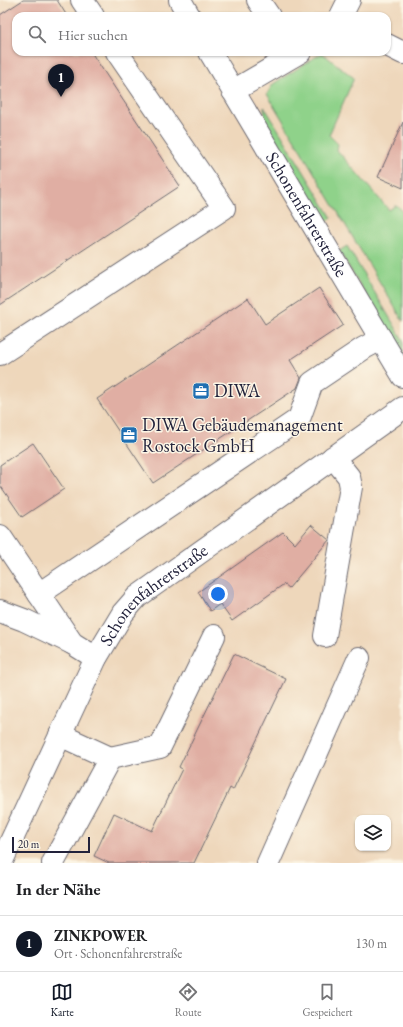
<!DOCTYPE html>
<html lang="de">
<meta charset="utf-8">
<style>
body{margin:0;font-family:"EB Garamond",serif;background:#f2f2f2;color:#202124}
.controls{position:absolute;right:12px;bottom:12px;display:grid;overflow:hidden;border-radius:8px;box-shadow:0 1px 3px #0004}
.controls button{width:36px;height:36px;display:grid;place-items:center;padding:0;border:0;border-bottom:1px solid #e0e0e0;background:#fff;color:#202124;font:20px sans-serif}
.scale{position:absolute;left:12px;bottom:10px;width:78px;box-sizing:border-box;padding-left:4px;border:2px solid #22223b;border-top:0;font-size:11px;line-height:14px;white-space:nowrap;color:#22223b;-webkit-text-stroke:3px #fcf5e5;paint-order:stroke}
.you{position:absolute;left:218px;top:594px;width:14px;height:14px;margin:-10px;border:3px solid #fff;border-radius:50%;background:#1a73e8;box-shadow:0 0 0 6px #1a73e833}
.badge{display:grid;place-items:center;width:26px;height:26px;border-radius:50%;background:#111827;color:#fff;font-size:13px;font-weight:700}
.pin{position:absolute;translate:-50% -33px;filter:drop-shadow(0 1px 2px #0008)}
.pin::after{content:'';position:absolute;top:21px;width:14px;height:12px;background:inherit;clip-path:polygon(0 0,100% 0,50% 100%)}
.list{margin:0;padding:0;list-style:none}
h2{display:flex;justify-content:space-between;align-items:center;height:52px;margin:0;padding:0 16px;font-size:17px}
h2 small{font-size:13px;font-weight:400;color:#757577}
.list li{display:grid;grid-template-columns:26px 1fr auto;gap:12px;align-items:center;box-sizing:border-box;height:56px;padding:0 16px;border-top:1px solid #e0e0e0}
.list b{display:block;font-size:15px;white-space:nowrap}
.list p{margin:0;font-size:13px;white-space:nowrap;color:#757577}
.list em{font-size:13px;font-style:normal;color:#757577}
.icon{flex:none;width:22px;height:22px;fill:none;stroke:currentColor;stroke-width:2;stroke-linecap:round;stroke-linejoin:round}
.map{position:relative;flex:none;width:403px;height:863px;overflow:hidden}
.search{position:absolute;background:#fff;box-shadow:0 1px 3px #0004;left:12px;right:12px;top:12px;height:44px;display:flex;align-items:center;gap:10px;box-sizing:border-box;padding:0 14px;border-radius:12px;color:#757577;font-size:15px}
.sheet{height:108px;background:#fff}
nav{display:flex;justify-content:space-around;align-items:center;box-sizing:border-box;height:56px;border-top:1px solid #e0e0e0;background:#fff;font-size:11px;color:#757577}
nav a{display:grid;justify-items:center;gap:2px}
nav .on{color:#111827}
.map>svg:first-child{display:block}
</style>
<div class="map">
<svg width="403" height="863" viewBox="0 0 403 863">
<rect width="100%" height="100%" fill="#fcf5e5"/>
<filter id="ink" filterUnits="userSpaceOnUse"><feTurbulence type="fractalNoise" baseFrequency=".025" numOctaves="2"/><feDisplacementMap in="SourceGraphic" scale="8" xChannelSelector="R" yChannelSelector="G"/><feConvolveMatrix kernelMatrix="1 2 1 2 8 2 1 2 1" color-interpolation-filters="sRGB"/></filter>
<filter id="wash" filterUnits="userSpaceOnUse"><feTurbulence type="fractalNoise" baseFrequency=".012" numOctaves="4" result="noise"/><feDisplacementMap in="SourceGraphic" scale="16" xChannelSelector="R" yChannelSelector="G"/><feGaussianBlur stdDeviation="0.9" result="paint"/><feColorMatrix in="noise" values="0 0 0 0 0 0 0 0 0 0 0 0 0 0 0 0 0 1.4 0 .05"/><feComposite in="paint" operator="in"/></filter>
<g filter="url(#wash)">
<rect width="100%" height="100%" fill="#f4ead0"/>
<path fill="#eed7bb" fill-rule="evenodd" d="M0 0H403V863H0ZM16 16H387V52H16ZM358 818H388V848H358Z"/>
<g fill="#8fd28a" stroke="#587a62">
<path d="M322 53 354 78 329 135 338 144 337 150 389 210 396 205 403 211V321L267 94 273 84Z"/>
<path d="M264 106 332 218 324 223 265 122Z"/>
<path d="M347 246 403 340V355L339 251Z"/>
</g>
<g id="blocks">
<g fill="#e0aea3">
<path d="M23 0H57L67 16H16V52H91L180 186 0 305V15Z"/>
<path d="M403 122V188L378 177Z"/>
<path d="M319 288 343 325 290 360 301 378 297 388 153 483 97 399 248 298 265 324Z"/>
<path d="M33 443 64 489 22 517 0 485V465Z"/>
<path d="M311 525 329 540 289 588 284 584 232 621 220 604 210 611 198 592 283 532 295 544Z"/>
<path d="M234 654 286 679 233 790 230 788 194 863H109L94 856 114 813 152 831 182 769 179 767Z"/>
</g>
</g>
</g>
<g filter="url(#ink)">
<use href="#blocks" fill-opacity="0" stroke="#6c686f" stroke-width="1"/>
<g fill="none" stroke-linecap="round" stroke-linejoin="round">
<defs>
<g id="minor">
<path d="M82 0 93 16"/>
<path d="M180 0 189 16"/>
<path d="M258 0 269 16"/>
<path d="M341 16 349 0"/>
<path d="M387 45 403 53"/>
<path id="s1" d="M210 52 403 376"/>
<path d="M233 91 300 52"/>
<path d="M0 354 224 208 117 52"/>
<path d="M0 536 72 643 96 658"/>
<path d="M39 594 299 419 312 383 364 348 381 339"/>
<path d="M0 611 24 620 72 643"/>
<path d="M325 636 351 487 349 477 333 457"/>
<path d="M60 735 110 758"/>
<path id="s2" d="M1 863 96 658 123 613 137 597 403 408"/>
<path d="M53 863 110 758 160 747 214 636"/>
<path d="M268 863 359 658"/>
</g>
</defs>
<use href="#minor" stroke="#6c686f" stroke-width="24"/>
<use href="#minor" stroke="#fff" stroke-width="22"/>
</g>
</g>
<defs>
<symbol id="office-square" viewBox="-11 -11 22 22"><rect x="-9" y="-9" width="18" height="18" rx="4" fill="#1f6fb2" stroke="#fcf5e5"/><path d="M-6-3h4V-5.5h4V-3h4V5H-6ZM-1-4.5V-3h2v-1.5ZM-6 0V1H6V0Z" fill="#fff"/></symbol>
</defs>
<g fill-rule="evenodd">
<use href="#office-square" x="191" y="381" width="20" height="20"/>
<use href="#office-square" x="119" y="425" width="20" height="20"/>
</g>
<g text-anchor="middle" stroke-width="3" stroke-linejoin="round" paint-order="stroke">
<g font-size="18" fill="#22223b" stroke="#fcf5e5">
<text dy="6" stroke="none"><textPath href="#s1" startOffset="189">Schonenfahrerstraße</textPath></text>
<text dy="6" stroke="none"><textPath href="#s2" startOffset="313">Schonenfahrerstraße</textPath></text>
</g>
<g font-size="18" fill="#22223b" stroke="#fcf5e5" text-anchor="start">
<text x="214" y="397">DIWA</text>
<text x="142" y="431">DIWA Gebäudemanagement<tspan x="142" dy="21">Rostock GmbH</tspan></text>
</g>
</g>
</svg>
<div class="controls">
<button><svg class="icon" aria-label="layers" viewBox="0 0 24 24"><path d="M12 4l9 5-9 5-9-5zM3 14l9 5 9-5"/></svg></button>
</div>
<div class="scale">20 m</div>
<div class="you"></div>
<div class="pin badge" style="left:61px;top:97px">1</div>
<div class="search"><svg class="icon" aria-label="search" viewBox="0 0 24 24"><circle cx="10" cy="10" r="6"/><path d="M15 15l6 6"/></svg>Hier suchen</div>
</div>
<section class="sheet">
<h2>In der Nähe<small></small></h2>
<ul class="list">
<li><span class="badge">1</span><div><b>ZINKPOWER</b><p>Ort · Schonenfahrerstraße</p></div><em>130 m</em></li>
</ul>
</section>
<nav>
<a class="on"><svg class="icon" aria-label="map" viewBox="0 0 24 24"><path d="M3 6l6-2 6 2 6-2v14l-6 2-6-2-6 2zM9 4v14M15 6v14"/></svg>Karte</a>
<a><svg class="icon" aria-label="directions" viewBox="0 0 24 24"><path d="M12 3l9 9-9 9-9-9zM9 14v-3h6M13 9l2 2-2 2"/></svg>Route</a>
<a><svg class="icon" aria-label="saved" viewBox="0 0 24 24"><path d="M7 4h10v16l-5-4-5 4z"/></svg>Gespeichert</a>
</nav>
